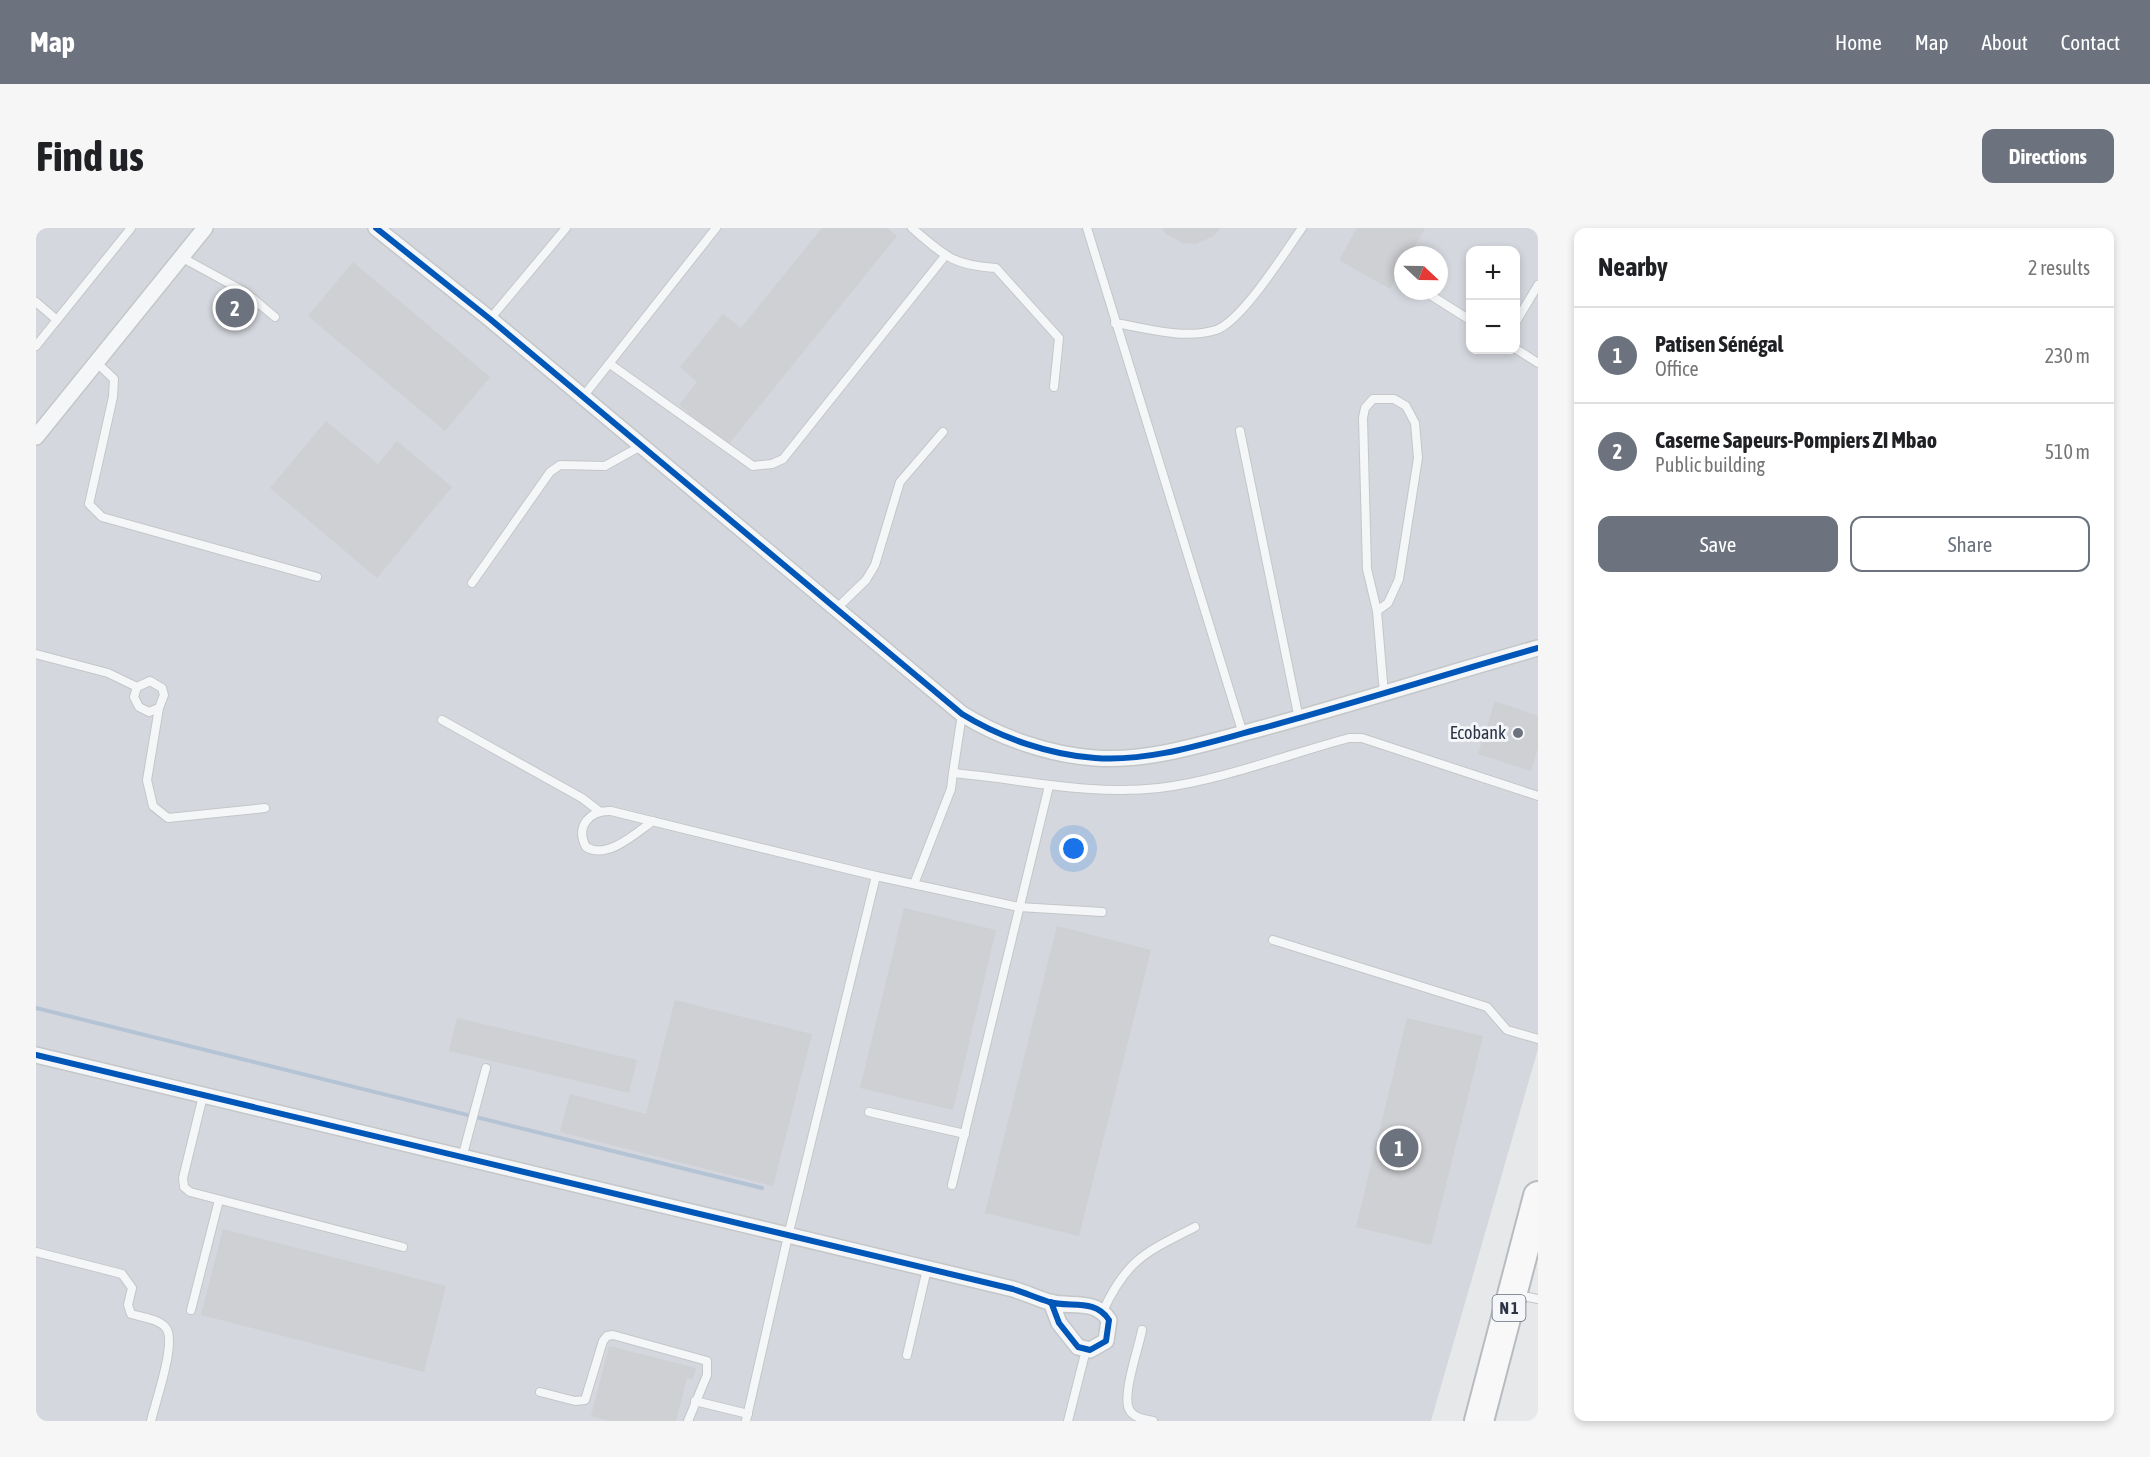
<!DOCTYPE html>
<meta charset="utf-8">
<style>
body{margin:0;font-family:"Asap Condensed",sans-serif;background:#f6f6f6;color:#202124}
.controls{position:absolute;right:18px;top:18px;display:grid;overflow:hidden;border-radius:12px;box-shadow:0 3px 9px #0003}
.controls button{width:54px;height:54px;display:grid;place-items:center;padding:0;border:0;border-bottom:2px solid #e0e0e0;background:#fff;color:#202124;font:30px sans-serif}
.compass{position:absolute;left:1358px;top:18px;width:54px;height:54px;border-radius:50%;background:#fff;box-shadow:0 3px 9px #0003;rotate:112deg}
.you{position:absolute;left:1038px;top:621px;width:21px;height:21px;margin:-15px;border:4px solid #fff;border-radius:50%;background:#1a73e8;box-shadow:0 0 0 9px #1a73e833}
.badge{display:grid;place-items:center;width:39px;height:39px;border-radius:50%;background:#6c737f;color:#fff;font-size:20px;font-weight:700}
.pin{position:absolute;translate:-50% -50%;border:3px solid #fff;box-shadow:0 2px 6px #0006}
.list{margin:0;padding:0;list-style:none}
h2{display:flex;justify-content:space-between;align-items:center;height:78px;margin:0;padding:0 24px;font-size:26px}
h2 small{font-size:20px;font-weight:400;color:#757577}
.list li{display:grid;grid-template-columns:39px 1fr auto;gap:18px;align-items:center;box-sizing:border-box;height:96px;padding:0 24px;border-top:2px solid #e0e0e0}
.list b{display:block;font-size:22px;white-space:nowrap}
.list p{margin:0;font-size:20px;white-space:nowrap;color:#757577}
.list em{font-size:20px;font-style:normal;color:#757577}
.actions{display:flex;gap:12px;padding:18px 24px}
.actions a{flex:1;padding:14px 0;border:2px solid #6c737f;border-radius:12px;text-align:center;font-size:21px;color:#6c737f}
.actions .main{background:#6c737f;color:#fff}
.map{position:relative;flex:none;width:1502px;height:1193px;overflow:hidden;border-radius:12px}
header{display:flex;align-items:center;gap:36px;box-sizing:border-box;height:84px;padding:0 30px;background:#6c737f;color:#fff}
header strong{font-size:28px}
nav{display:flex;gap:33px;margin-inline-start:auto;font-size:21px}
.intro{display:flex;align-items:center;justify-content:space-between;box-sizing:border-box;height:144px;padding:0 36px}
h1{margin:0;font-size:42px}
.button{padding:15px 27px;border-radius:12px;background:#6c737f;color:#fff;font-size:21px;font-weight:700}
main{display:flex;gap:36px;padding:0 36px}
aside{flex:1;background:#fff;border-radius:12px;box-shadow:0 3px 9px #0003}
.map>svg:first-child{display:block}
</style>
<header>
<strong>Map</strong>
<nav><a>Home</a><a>Map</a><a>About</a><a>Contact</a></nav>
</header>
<div class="intro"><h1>Find us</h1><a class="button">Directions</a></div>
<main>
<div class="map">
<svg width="1502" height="1193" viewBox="0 0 1502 1193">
<rect width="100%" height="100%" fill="#e6e8ea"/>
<path fill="#d4d7dd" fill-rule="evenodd" d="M0 0H1502V821L1395 1193H0ZM1434 22H1480V122H1434ZM1367 27H1403V63H1367Z"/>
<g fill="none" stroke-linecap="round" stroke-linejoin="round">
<path stroke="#b4c4d5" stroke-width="4" d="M0 780 726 960"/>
</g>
<g fill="#ced0d3">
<path d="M786 0H851L861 8 692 217 643 177 661 154 644 139 687 86 705 100Z"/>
<path d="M1126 0H1184L1178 8 1160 16 1146 15 1130 6Z"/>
<path d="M1321 0H1389L1374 27H1367V38L1354 61 1303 32Z"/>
<path d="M317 34 454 149 409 203 272 88Z"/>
<path d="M290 193 342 236 361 213 416 259 341 350 234 260Z"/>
<path d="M1459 473 1502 488V520L1495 543 1442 526Z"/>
<path d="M868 680 960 702 917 882 824 860Z"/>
<path d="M1021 698 1115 722 1043 1008 949 985Z"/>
<path d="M639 772 776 806 737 958 524 904 534 866 610 886Z"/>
<path d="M421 790 601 832 593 865 413 823Z"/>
<path d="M1371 790 1447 808 1395 1017 1320 999Z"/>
<path d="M187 1001 410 1058 388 1144 165 1087Z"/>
<path d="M573 1118 660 1140 657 1151 651 1150 640 1193H573L555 1188Z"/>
</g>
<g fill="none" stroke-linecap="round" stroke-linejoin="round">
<defs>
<g id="lane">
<path d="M876 0C909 28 916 37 960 40L1023 110 1018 159"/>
<path d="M1051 0 1207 506"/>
<path d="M145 29 209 64 239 89"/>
<path d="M1388 63 1434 92"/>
<path d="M0 74 21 92"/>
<path d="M454 91 530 0"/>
<path d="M1480 94 1502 57"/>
<path d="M1079 95C1111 100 1148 112 1180 102 1206 93 1249 24 1266 0"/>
<path d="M0 118 95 0"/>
<path d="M1480 121 1502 135"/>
<path d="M61 135 78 151 77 169 53 276 66 289 281 349"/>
<path d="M574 136 717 238 736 236 747 231 909 28"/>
<path d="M546 170 680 0"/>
<path d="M1204 203 1263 491"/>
<path d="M436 355 514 244 524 237 569 238 605 218"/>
<path d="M800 381 830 352 839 337 864 254 907 204"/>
<path d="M1341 383 1352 375 1363 351 1382 230 1379 195 1370 178 1358 171H1337L1329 180 1327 190 1331 341 1341 383 1348 466"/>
<path d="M0 426 72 445 101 459"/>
<path d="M123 480 113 484 103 479 98 469 101 459 114 453 126 460 128 467 123 480 111 552 117 578 132 590 229 580"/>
<path d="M406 492 546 570 563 583"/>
<path d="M917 545 926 486"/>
<path d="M617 593C600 605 571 632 550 619 539 598 554 582 575 583L840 648 983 679 1066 684"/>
<path d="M878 656 915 561 917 545C985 551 1054 568 1123 560 1183 553 1253 526 1313 510H1326L1502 568"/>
<path d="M1237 712 1451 779 1471 802 1502 811"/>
<path d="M167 868 147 950 148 959 154 964 367 1019"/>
<path d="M833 884 929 906"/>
<path d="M426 930 450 840"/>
<path d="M916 957 1013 558"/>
<path d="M0 1024 86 1046 96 1060 92 1077 95 1086C106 1089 123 1091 130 1100 141 1114 119 1175 115 1193"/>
<path d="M1492 1069 1502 1071"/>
<path d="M155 1082 183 972"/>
<path d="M1067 1083C1091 1031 1110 1024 1159 999"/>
<path d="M1106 1102C1103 1119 1086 1166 1093 1181 1097 1190 1108 1191 1117 1193"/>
<path d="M871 1127 891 1041"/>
<path d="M504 1164 539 1173 549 1172 567 1113 571 1108 577 1107 671 1133V1147L652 1193"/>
<path d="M659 1173 712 1186"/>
<path d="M710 1193 752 1008 840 648"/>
<path d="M1032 1193 1050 1122"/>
</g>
<g id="street">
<path d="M340 0 454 91 926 486C965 510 1014 527 1059 530 1114 534 1170 515 1223 501 1317 476 1409 446 1502 420"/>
<path d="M0 209 169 0"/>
<path d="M0 827 977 1061C989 1065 1001 1070 1013 1074 1034 1080 1059 1070 1073 1092L1070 1113 1054 1122 1042 1119 1023 1095 1015 1074"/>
</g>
<path id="highway" d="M1443 1193 1502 968"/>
</defs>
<use href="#lane" stroke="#c4c6c8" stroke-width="10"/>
<use href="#street" stroke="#c4c6c8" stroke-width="18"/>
<use href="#highway" stroke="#b8bbbf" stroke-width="32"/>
<use href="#lane" stroke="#f5f6f7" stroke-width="8"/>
<use href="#street" stroke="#f5f6f7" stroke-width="15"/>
<use href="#highway" stroke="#f8f8f8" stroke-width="28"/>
<defs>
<g id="cycleway">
<path d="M340 0 454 91 926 486C965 510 1014 527 1059 530 1114 534 1170 515 1223 501 1317 476 1409 446 1502 420"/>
<path d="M0 827 977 1061C989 1065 1001 1070 1013 1074 1034 1080 1059 1070 1073 1092L1070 1113 1054 1122 1042 1119 1023 1095 1015 1074"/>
</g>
</defs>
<use href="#cycleway" stroke="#f4f6f9" stroke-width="10"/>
<use href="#cycleway" stroke="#0057b8" stroke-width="6"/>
</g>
<circle fill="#6c737f" stroke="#f4f6f9" stroke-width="2" cx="1482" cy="505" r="6"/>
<g text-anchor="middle" stroke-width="6" stroke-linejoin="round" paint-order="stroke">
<rect fill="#f4f6f9" stroke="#676e7b" stroke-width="1.5" x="1456.5" y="1067" width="33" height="26" rx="4.5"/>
<g font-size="16" font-weight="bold" fill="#2b3445">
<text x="1473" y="1086">N 1</text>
</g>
<g font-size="18" fill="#2b3445" stroke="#f4f6f9" text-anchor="end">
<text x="1470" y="511">Ecobank</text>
</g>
</g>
</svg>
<div class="controls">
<button>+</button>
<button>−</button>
</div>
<svg class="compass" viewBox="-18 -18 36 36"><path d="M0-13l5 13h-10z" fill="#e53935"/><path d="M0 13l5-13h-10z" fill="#757577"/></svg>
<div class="you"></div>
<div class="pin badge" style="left:1363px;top:920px">1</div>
<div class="pin badge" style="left:199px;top:80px">2</div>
</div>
<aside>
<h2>Nearby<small>2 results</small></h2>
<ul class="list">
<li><span class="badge">1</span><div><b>Patisen Sénégal</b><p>Office</p></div><em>230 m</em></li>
<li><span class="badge">2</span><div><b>Caserne Sapeurs-Pompiers ZI Mbao</b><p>Public building</p></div><em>510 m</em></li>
</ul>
<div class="actions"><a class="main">Save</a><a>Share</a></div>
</aside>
</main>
